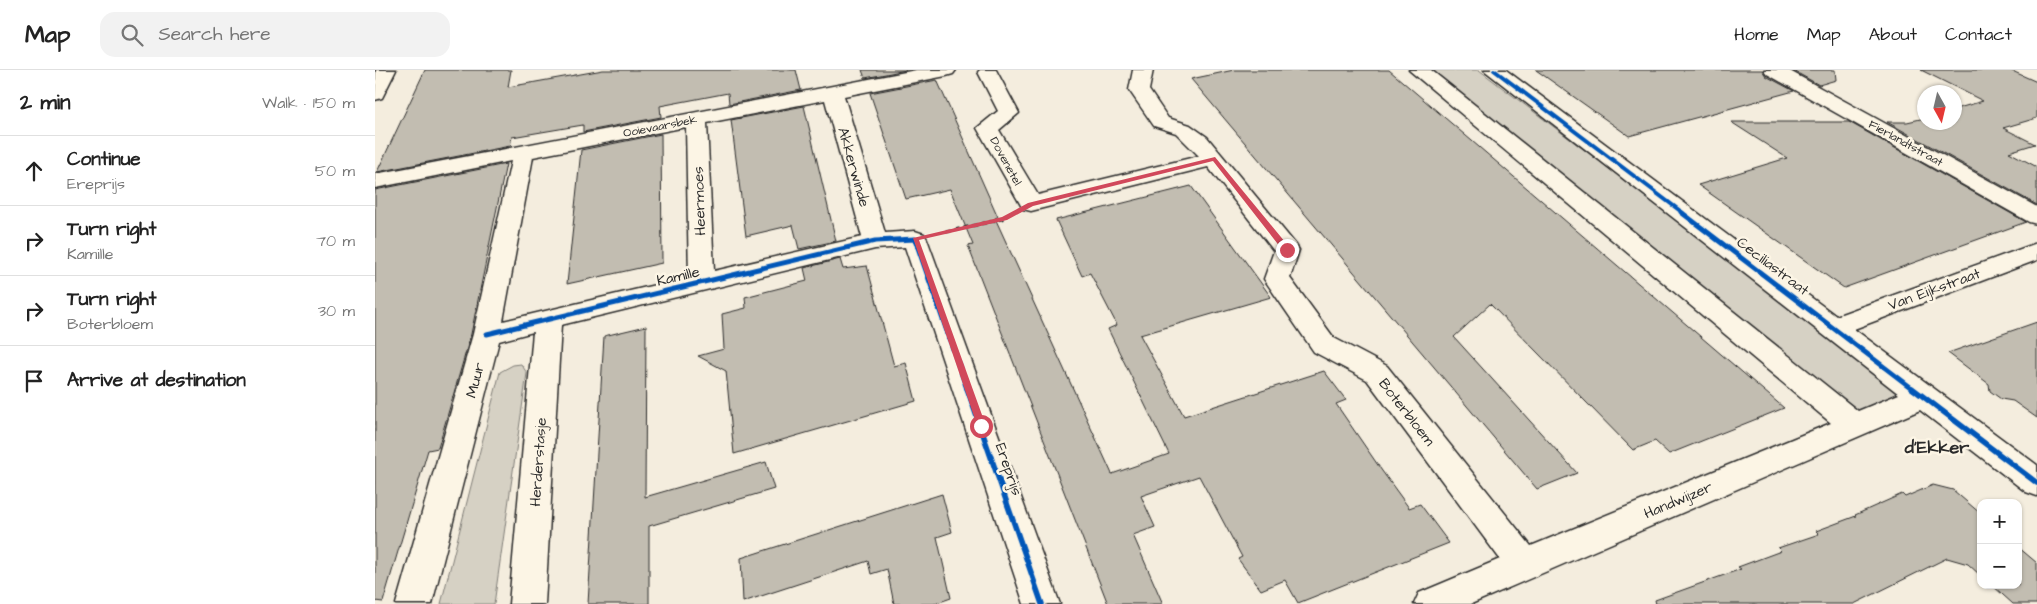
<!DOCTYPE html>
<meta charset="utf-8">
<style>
body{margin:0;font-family:"Architects Daughter",sans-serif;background:#f2f2f2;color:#222}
.controls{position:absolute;right:15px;bottom:15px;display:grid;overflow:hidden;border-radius:10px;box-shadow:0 1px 4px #0004}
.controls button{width:45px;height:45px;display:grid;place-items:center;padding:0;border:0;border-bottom:1px solid #e0e0e0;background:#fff;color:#222;font:25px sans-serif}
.compass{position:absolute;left:1542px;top:15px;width:45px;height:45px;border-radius:50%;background:#fff;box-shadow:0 1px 4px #0004;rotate:172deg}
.stop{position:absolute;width:15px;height:15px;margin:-11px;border:4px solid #d1495b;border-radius:50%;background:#fff}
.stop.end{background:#d1495b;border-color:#fff;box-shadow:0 1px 5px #0008}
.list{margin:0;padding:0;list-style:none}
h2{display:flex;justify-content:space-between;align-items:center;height:65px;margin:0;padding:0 20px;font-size:21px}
h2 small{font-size:16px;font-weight:400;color:#767676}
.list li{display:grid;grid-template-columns:32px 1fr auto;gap:15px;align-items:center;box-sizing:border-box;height:70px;padding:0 20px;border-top:1px solid #e0e0e0}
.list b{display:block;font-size:19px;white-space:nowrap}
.list p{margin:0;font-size:16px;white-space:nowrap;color:#767676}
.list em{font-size:16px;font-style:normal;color:#767676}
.icon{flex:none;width:28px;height:28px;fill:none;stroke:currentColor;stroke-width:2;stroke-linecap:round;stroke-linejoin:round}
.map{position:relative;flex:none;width:1662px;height:534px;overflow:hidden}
header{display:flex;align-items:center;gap:30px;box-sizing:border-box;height:70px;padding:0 25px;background:#fff;border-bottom:1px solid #e0e0e0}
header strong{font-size:24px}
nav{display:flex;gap:28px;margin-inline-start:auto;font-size:18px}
.search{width:350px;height:45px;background:#f2f2f2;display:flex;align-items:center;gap:12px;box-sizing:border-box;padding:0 18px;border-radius:15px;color:#767676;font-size:19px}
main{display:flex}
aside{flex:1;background:#fff}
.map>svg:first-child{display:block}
</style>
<header>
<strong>Map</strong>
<div class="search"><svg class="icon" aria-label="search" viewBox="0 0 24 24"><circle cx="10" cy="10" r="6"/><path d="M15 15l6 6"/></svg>Search here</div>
<nav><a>Home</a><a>Map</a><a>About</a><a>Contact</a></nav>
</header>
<main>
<aside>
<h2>2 min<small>Walk · 150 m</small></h2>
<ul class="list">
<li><svg class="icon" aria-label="ahead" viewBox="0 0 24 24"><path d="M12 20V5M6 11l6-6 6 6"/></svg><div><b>Continue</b><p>Ereprijs</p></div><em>50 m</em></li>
<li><svg class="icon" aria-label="right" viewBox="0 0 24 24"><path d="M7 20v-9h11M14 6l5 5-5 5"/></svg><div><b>Turn right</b><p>Kamille</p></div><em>70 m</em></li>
<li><svg class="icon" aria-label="right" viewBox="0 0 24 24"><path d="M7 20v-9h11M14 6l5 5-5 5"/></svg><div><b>Turn right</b><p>Boterbloem</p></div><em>30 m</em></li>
<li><svg class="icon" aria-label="arrive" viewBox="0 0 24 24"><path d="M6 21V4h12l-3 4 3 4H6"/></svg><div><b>Arrive at destination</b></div></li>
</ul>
</aside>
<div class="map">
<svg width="1662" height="534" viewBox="0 0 1662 534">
<rect width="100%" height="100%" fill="#f4edde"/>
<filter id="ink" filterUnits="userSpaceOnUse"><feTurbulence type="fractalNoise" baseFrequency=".02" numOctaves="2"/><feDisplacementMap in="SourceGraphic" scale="10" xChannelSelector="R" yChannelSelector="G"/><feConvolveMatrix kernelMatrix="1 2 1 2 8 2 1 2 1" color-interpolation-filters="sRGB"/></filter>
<g filter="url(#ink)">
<g fill="#d6d1c4" stroke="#807e78">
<path d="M1057 0H1104L1545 335 1541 342 1509 355 1491 349Z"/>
<path d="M146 294 152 303 119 534H66L125 302 138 295Z"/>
</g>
<g fill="#c2bdb1" stroke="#2b2b2b">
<path d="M50 0H136L133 17 228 0H421L426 20 354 34 353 23 285 36 286 47 208 62V55L137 67 135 76 2 102Z"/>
<path d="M487 0H531L490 8Z"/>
<path d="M859 0H1014L1409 338 1294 384 1280 371 1258 380 1115 234 1079 267 1202 403 1162 419 816 9Z"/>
<path d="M1161 0H1387L1391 6 1419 21 1254 66Z"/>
<path d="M1417 0H1460L1461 10 1444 15Z"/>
<path d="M1546 0H1635L1662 12V48L1628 58 1660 74 1634 82 1662 97V135L1512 52H1532L1550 48V52H1580V39L1608 31Z"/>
<path d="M562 10 623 147 620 148 737 404 794 384 733 259 742 255 715 203 707 206 681 150 816 116 896 227 765 265 809 346 949 301 971 330 961 334 1007 401 1034 438 1045 434 1074 473 923 533 910 510 886 520 863 489 867 487 824 406 766 426 780 457 758 465 788 534H733L593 176 598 175 575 119 531 129 495 23Z"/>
<path d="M429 36 461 171 424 179 418 155 371 166 356 50Z"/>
<path d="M1356 52H1474L1651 152 1469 218 1323 115 1412 88Z"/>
<path d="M286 64 287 193 192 214 206 80Z"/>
<path d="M131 94 96 264 63 378 53 380 8 532 0 531V120Z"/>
<path d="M465 189 468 199 492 196 519 296 531 293 541 331 359 384 351 301 323 286 349 279 347 244 371 238 370 227 432 211 429 198Z"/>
<path d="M1662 252V348L1638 331 1626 329 1615 321 1614 314 1573 283Z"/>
<path d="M271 256 270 427 391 392 399 419 274 456V534H213L229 266Z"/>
<path d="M1558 415 1578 420 1606 444V506L1593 494 1572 488 1479 534H1281L1280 530 1366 499 1363 497 1406 481 1403 478 1444 464 1441 461 1481 446 1480 445 1527 424 1530 427Z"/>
<path d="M567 424 577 462 562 467 576 528 559 534H519L512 499 496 504 493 491 368 532 366 488Z"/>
<path d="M1643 477 1662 493V534H1638L1617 515H1643Z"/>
</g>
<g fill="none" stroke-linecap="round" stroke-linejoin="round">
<defs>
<g id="minor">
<path d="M1 0H21L7 28 0 30Z"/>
<path d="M541 0H581L578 4 571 6 469 26 510 163 540 161 549 164 552 169 685 534H649L530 177 500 179 186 255 170 534H134L158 262 124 271 57 534H21L98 264 136 91 0 118V104ZM450 30 487 167 339 201 332 53ZM311 57 314 207 128 251 158 87Z"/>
<path d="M605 0H621L644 43 624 60 663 125 824 86 801 63 779 56 754 20 758 0H778L774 20 793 48 815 55 832 67 921 175 924 180 915 208 959 268 1012 296 1156 476 1456 353 1034 0H1056L1483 341 1524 324 1109 0H1131L1461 246 1662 173V190L1479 259 1662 395V426L1651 422 1545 340 1096 534H1039L1044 523 1125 489 992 310 939 282 889 209 899 181 833 97 656 141 648 139 602 58 623 41 603 2Z"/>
<path d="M1389 0H1413L1662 137V154L1654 152 1392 4Z"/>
</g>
</defs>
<use href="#minor" stroke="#2b2b2b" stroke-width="3"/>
<path stroke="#2b2b2b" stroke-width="3" stroke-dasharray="5 4" stroke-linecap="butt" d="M571 162 631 148"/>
<use href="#minor" fill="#fcf5e5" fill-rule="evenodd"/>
<defs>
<path id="cycleway-far2" d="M1119 0 1308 143"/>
<g id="cycleway-far1">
<path d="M1306 142 1538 319"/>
<path d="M112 264 500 171 540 169 592 319"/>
</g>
<g id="cycleway">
<path d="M592 318 667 534"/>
<path d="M1537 318 1662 413"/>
</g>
</defs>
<use href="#cycleway-far2" stroke="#fcf5e5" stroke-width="6"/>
<use href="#cycleway-far1" stroke="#fcf5e5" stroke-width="8"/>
<use href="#cycleway" stroke="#fcf5e5" stroke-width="9"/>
<use href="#cycleway-far2" stroke="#0057b8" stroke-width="4"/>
<use href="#cycleway-far1" stroke="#0057b8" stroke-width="5"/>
<use href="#cycleway" stroke="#0057b8" stroke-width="5.5"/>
</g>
</g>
<path fill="#d1495b" d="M840 87 915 178V182H909L838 91 658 136 632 150 544 170 611 356 609 358H603L538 168 627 147 653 133Z"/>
<g text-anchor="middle" stroke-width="5" stroke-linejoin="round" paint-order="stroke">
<g font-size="12" fill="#2b2b2b" stroke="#fcf5e5">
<text transform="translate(285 56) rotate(-11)" y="4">Ooievaarsbek</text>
<text transform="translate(1531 73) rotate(29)" y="4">Fierlandtstraat</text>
<text transform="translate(631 91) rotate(61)" y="4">Dovenetel</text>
</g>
<g font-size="15" fill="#2b2b2b" stroke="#fcf5e5">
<text transform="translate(479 97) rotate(74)" y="5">Akkerwinde</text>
<text transform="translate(324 131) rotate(-92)" y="5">Heermoes</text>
<text transform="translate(1398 196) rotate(37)" y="5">Ceciliastraat</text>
<text transform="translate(303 206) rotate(-13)" y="5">Kamille</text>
<text transform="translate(1559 219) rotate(-20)" y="5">Van Eijkstraat</text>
<text transform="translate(100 310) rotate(-75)" y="5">Muur</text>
<text transform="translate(1032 342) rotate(52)" y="5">Boterbloem</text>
<text transform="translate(163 392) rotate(-86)" y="5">Herderstasje</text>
<text transform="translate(634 399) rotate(71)" y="5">Ereprijs</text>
<text transform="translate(1303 430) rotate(-23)" y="5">Handwijzer</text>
</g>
<g font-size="18" font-weight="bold" fill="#2b2b2b" stroke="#fcf5e5">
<text x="1562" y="383">d'Ekker</text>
</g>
</g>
</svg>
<div class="controls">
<button>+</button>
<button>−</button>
</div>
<svg class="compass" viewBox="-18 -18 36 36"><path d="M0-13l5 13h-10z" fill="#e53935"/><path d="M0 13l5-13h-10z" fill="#767676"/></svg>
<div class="stop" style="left:606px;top:356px"></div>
<div class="stop end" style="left:912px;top:180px"></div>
</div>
</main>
